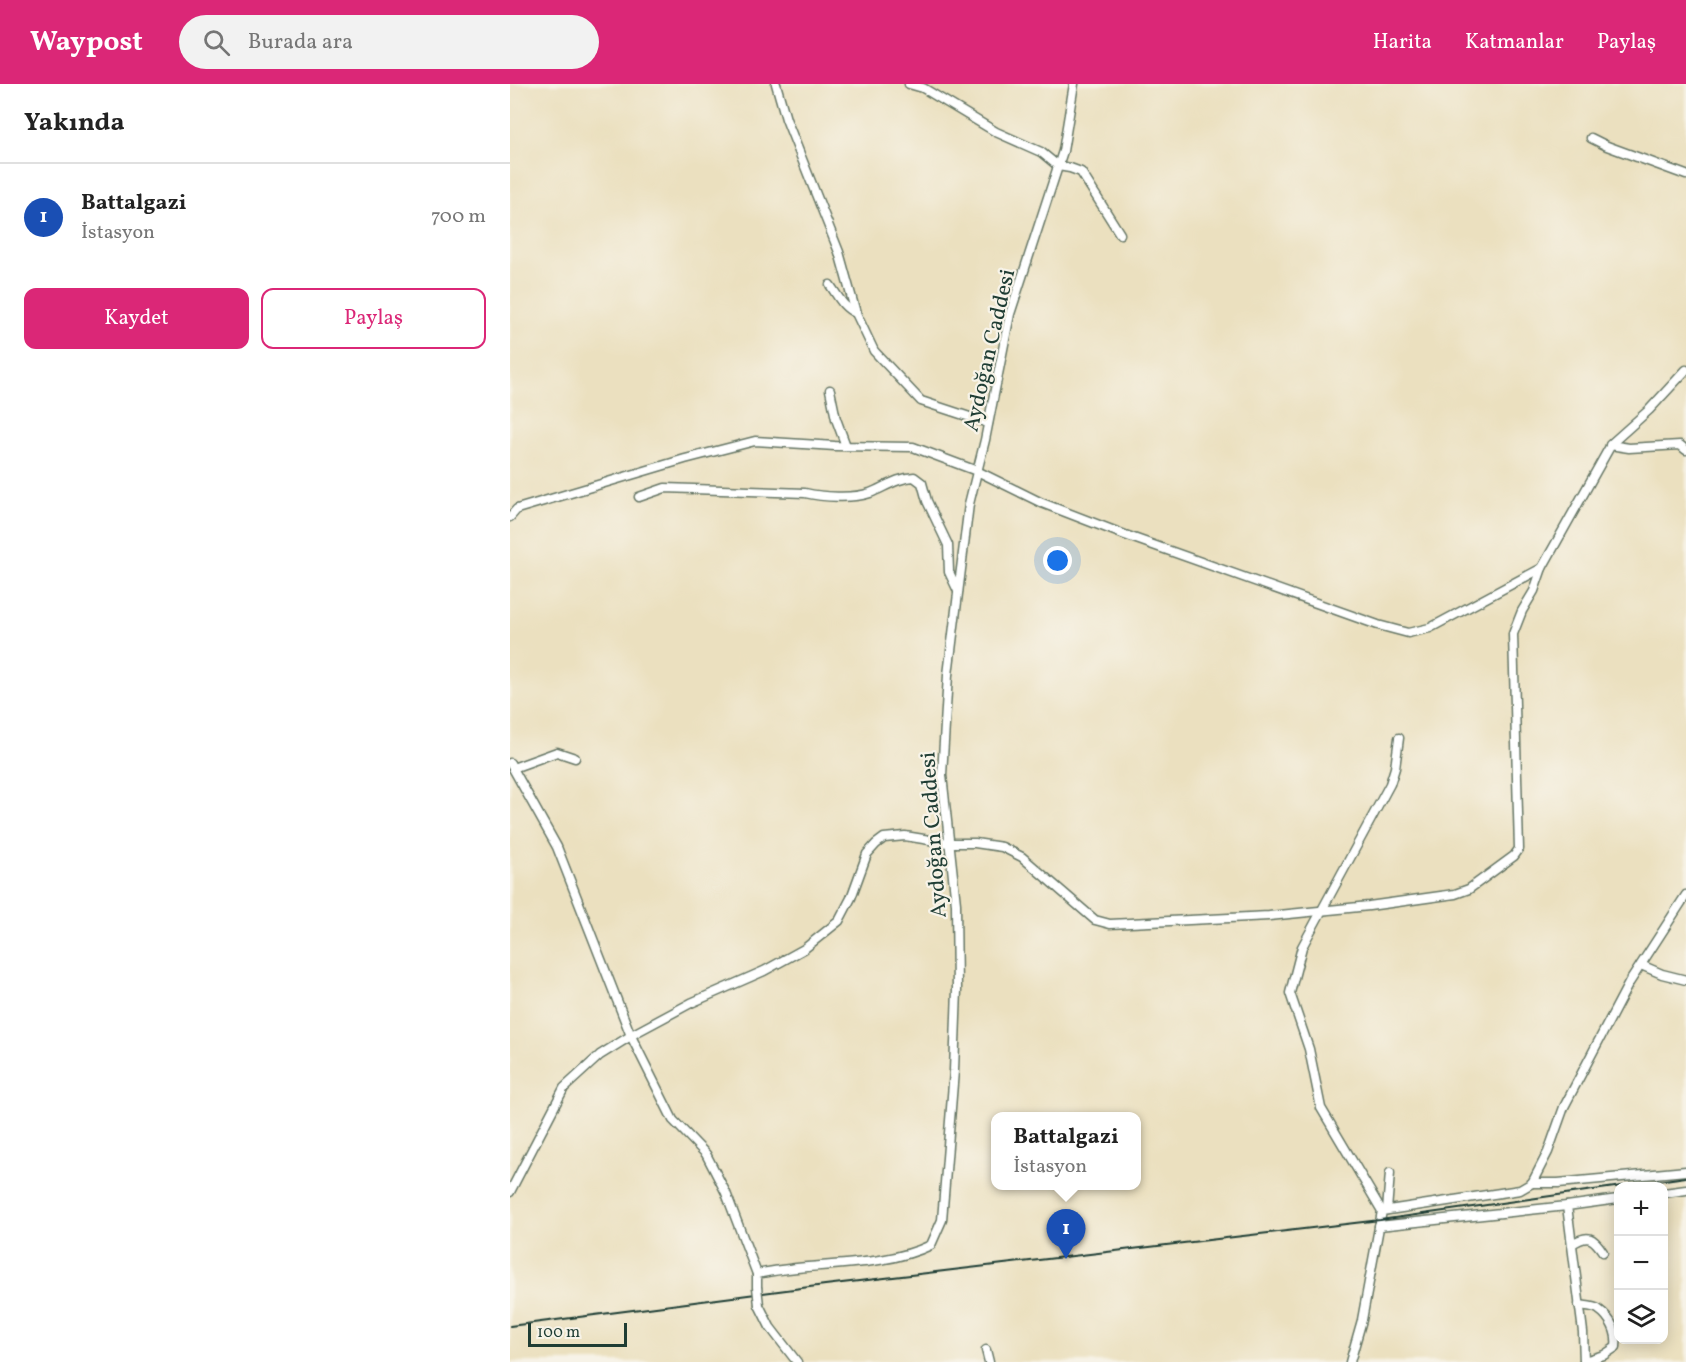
<!DOCTYPE html>
<html lang="tr">
<meta charset="utf-8">
<style>
body{margin:0;font-family:Vollkorn,serif;background:#f2f2f2;color:#222}
.controls{position:absolute;right:18px;bottom:18px;display:grid;overflow:hidden;border-radius:12px;box-shadow:0 3px 15px #0003}
.controls button{width:54px;height:54px;display:grid;place-items:center;padding:0;border:0;border-bottom:2px solid #e0e0e0;background:#fff;color:#222;font:30px sans-serif}
.scale{position:absolute;left:18px;bottom:15px;width:99px;box-sizing:border-box;padding-left:6px;border:3px solid #1f3d34;border-top:0;font-size:16px;line-height:21px;white-space:nowrap;color:#1f3d34;-webkit-text-stroke:4px #f7f3e8;paint-order:stroke}
.you{position:absolute;left:548px;top:477px;width:21px;height:21px;margin:-15px;border:4px solid #fff;border-radius:50%;background:#1a73e8;box-shadow:0 0 0 9px #1a73e833}
.badge{display:grid;place-items:center;width:39px;height:39px;border-radius:50%;background:#db2777;color:#fff;font-size:20px;font-weight:700}
.pin{position:absolute;translate:-50% -50px;filter:drop-shadow(0 2px 3px #0008)}
.pin::after{content:'';position:absolute;top:32px;width:21px;height:18px;background:inherit;clip-path:polygon(0 0,100% 0,50% 100%)}
.popup{position:absolute;left:481px;top:1028px;width:150px;height:78px;box-sizing:border-box;display:grid;place-content:center;border-radius:12px;background:#fff;filter:drop-shadow(0 2px 4px #0005);font-size:20px;white-space:nowrap;color:#767676}
.popup b{font-size:22px;color:#222}
.popup::after{content:'';position:absolute;left:50%;top:100%;margin-left:-12px;border:12px solid transparent;border-top-color:#fff}
.list{margin:0;padding:0;list-style:none}
h2{display:flex;justify-content:space-between;align-items:center;height:78px;margin:0;padding:0 24px;font-size:26px}
h2 small{font-size:20px;font-weight:400;color:#767676}
.list li{display:grid;grid-template-columns:39px 1fr auto;gap:18px;align-items:center;box-sizing:border-box;height:108px;padding:0 24px;border-top:2px solid #e0e0e0}
.list b{display:block;font-size:22px;white-space:nowrap}
.list p{margin:0;font-size:20px;white-space:nowrap;color:#767676}
.list em{font-size:20px;font-style:normal;color:#767676}
.actions{display:flex;gap:12px;padding:18px 24px}
.actions a{flex:1;padding:14px 0;border:2px solid #db2777;border-radius:12px;text-align:center;font-size:21px;color:#db2777}
.actions .main{background:#db2777;color:#fff}
.icon{flex:none;width:33px;height:33px;fill:none;stroke:currentColor;stroke-width:2;stroke-linecap:round;stroke-linejoin:round}
.map{position:relative;flex:none;width:1176px;height:1278px;overflow:hidden}
header{display:flex;align-items:center;gap:36px;box-sizing:border-box;height:84px;padding:0 30px;background:#db2777;color:#fff}
header strong{font-size:28px}
nav{display:flex;gap:33px;margin-inline-start:auto;font-size:21px}
.search{width:420px;height:54px;background:#f2f2f2;display:flex;align-items:center;gap:15px;box-sizing:border-box;padding:0 21px;border-radius:33px;color:#767676;font-size:22px}
main{display:flex}
aside{flex:1;background:#fff}
.map>svg:first-child{display:block}
</style>
<header>
<strong>Waypost</strong>
<div class="search"><svg class="icon" aria-label="search" viewBox="0 0 24 24"><circle cx="10" cy="10" r="6"/><path d="M15 15l6 6"/></svg>Burada ara</div>
<nav><a>Harita</a><a>Katmanlar</a><a>Paylaş</a></nav>
</header>
<main>
<aside>
<h2>Yakında<small></small></h2>
<ul class="list">
<li><span class="badge" style="background:#1a4fb4">1</span><div><b>Battalgazi</b><p>İstasyon</p></div><em>700 m</em></li>
</ul>
<div class="actions"><a class="main">Kaydet</a><a>Paylaş</a></div>
</aside>
<div class="map">
<svg width="1176" height="1278" viewBox="0 0 1176 1278">
<rect width="100%" height="100%" fill="#f7f3e8"/>
<filter id="ink" filterUnits="userSpaceOnUse"><feTurbulence type="fractalNoise" baseFrequency=".0167" numOctaves="2"/><feDisplacementMap in="SourceGraphic" scale="12" xChannelSelector="R" yChannelSelector="G"/><feConvolveMatrix kernelMatrix="1 2 1 2 8 2 1 2 1" color-interpolation-filters="sRGB"/></filter>
<filter id="wash" filterUnits="userSpaceOnUse"><feTurbulence type="fractalNoise" baseFrequency=".008" numOctaves="4" result="noise"/><feDisplacementMap in="SourceGraphic" scale="24" xChannelSelector="R" yChannelSelector="G"/><feGaussianBlur stdDeviation="1.35" result="paint"/><feColorMatrix in="noise" values="0 0 0 0 0 0 0 0 0 0 0 0 0 0 0 0 0 1.4 0 .05"/><feComposite in="paint" operator="in"/></filter>
<g filter="url(#wash)">
<rect width="100%" height="100%" fill="#ebe0bf"/>
</g>
<g filter="url(#ink)">
<g fill="none" stroke-linecap="round" stroke-linejoin="round">
<defs>
<g id="minor">
<path d="M266 0 276 35 329 168 346 229 364 267 411 317 478 339"/>
<path d="M399 0 413 4 486 48 531 68 548 82 560 84 571 88 610 150"/>
<path d="M1081 54 1097 62 1176 91"/>
<path d="M320 201C328 212 333 224 346 229"/>
<path d="M320 306 326 335 336 362"/>
<path d="M1100 361 1119 364 1170 361 1176 366"/>
<path d="M129 413 155 404 295 409C312 413 343 415 360 409 375 403 387 394 404 393L412 399 417 417 438 461 439 488 448 507"/>
<path d="M0 433 7 425 175 375 245 357 325 362 403 363 467 387 532 419 615 451 868 541 898 549 920 544 1032 484"/>
<path d="M0 679 47 763 121 952 163 1036 196 1070 216 1109 247 1190"/>
<path d="M3 684 47 668 65 674"/>
<path d="M1131 881 1152 890 1176 896"/>
<path d="M1022 1099H1048L1176 1087"/>
<path d="M0 1108 54 1004 90 971 127 948 181 919 254 887 294 865 329 837 341 814 357 770 366 760 374 754 395 752 438 759H465L492 763 512 773 585 836 600 840 759 832 859 822 945 810 959 805 1004 772 1009 765 1003 550 1012 527 1024 507 1032 484 1102 359 1139 326 1176 286"/>
<path d="M1154 1109 1176 1106"/>
<path d="M877 1126 880 1089"/>
<path d="M872 1127 811 1024 799 965 780 909 792 863 880 700 885 684 889 654"/>
<path d="M869 1142 1057 1122"/>
<path d="M1062 1160C1078 1150 1083 1153 1093 1168"/>
<path d="M247 1203V1190C303 1177 369 1186 421 1161L432 1136 444 987 447 906 446 820 432 691 438 591 459 420 475 356 500 230 553 67 564 0"/>
<path d="M249 1221 260 1243 287 1278"/>
<path d="M1069 1221C1075 1222 1084 1222 1088 1225 1101 1234 1108 1249 1106 1263L1094 1271 1074 1277"/>
<path d="M476 1266 479 1278"/>
<path d="M840 1278 852 1236 872 1127 1010 1106 1022 1099 1038 1068 1054 1023 1119 899 1176 811"/>
<path d="M1074 1278 1073 1248 1057 1122 1108 1115"/>
</g>
</defs>
<use href="#minor" stroke="#667665" stroke-width="11"/>
<use href="#minor" stroke="#fff" stroke-width="8"/>
<path stroke="#1f3d34" stroke-width="2" d="M0 1242 315 1201 870 1136 1176 1093"/>
<defs>
<path id="minor-bridge" d="M247 1203 249 1221"/>
</defs>
<use href="#minor-bridge" stroke="#667665" stroke-width="11" stroke-linecap="butt"/>
<use href="#minor-bridge" stroke="#fff" stroke-width="8"/>
</g>
</g>
<g text-anchor="middle" stroke-width="4.5" stroke-linejoin="round" paint-order="stroke">
<g font-size="22" fill="#1f3d34" stroke="#f7f3e8">
<text transform="translate(478 266) rotate(-77)" y="8">Aydoğan Caddesi</text>
<text transform="translate(422 751) rotate(-94)" y="8">Aydoğan Caddesi</text>
</g>
</g>
</svg>
<div class="controls">
<button>+</button>
<button>−</button>
<button><svg class="icon" aria-label="layers" viewBox="0 0 24 24"><path d="M12 4l9 5-9 5-9-5zM3 14l9 5 9-5"/></svg></button>
</div>
<div class="scale">100 m</div>
<div class="you"></div>
<div class="pin badge" style="left:556px;top:1175px;background:#1a4fb4">1</div>
<div class="popup"><b>Battalgazi</b>İstasyon</div>
</div>
</main>
